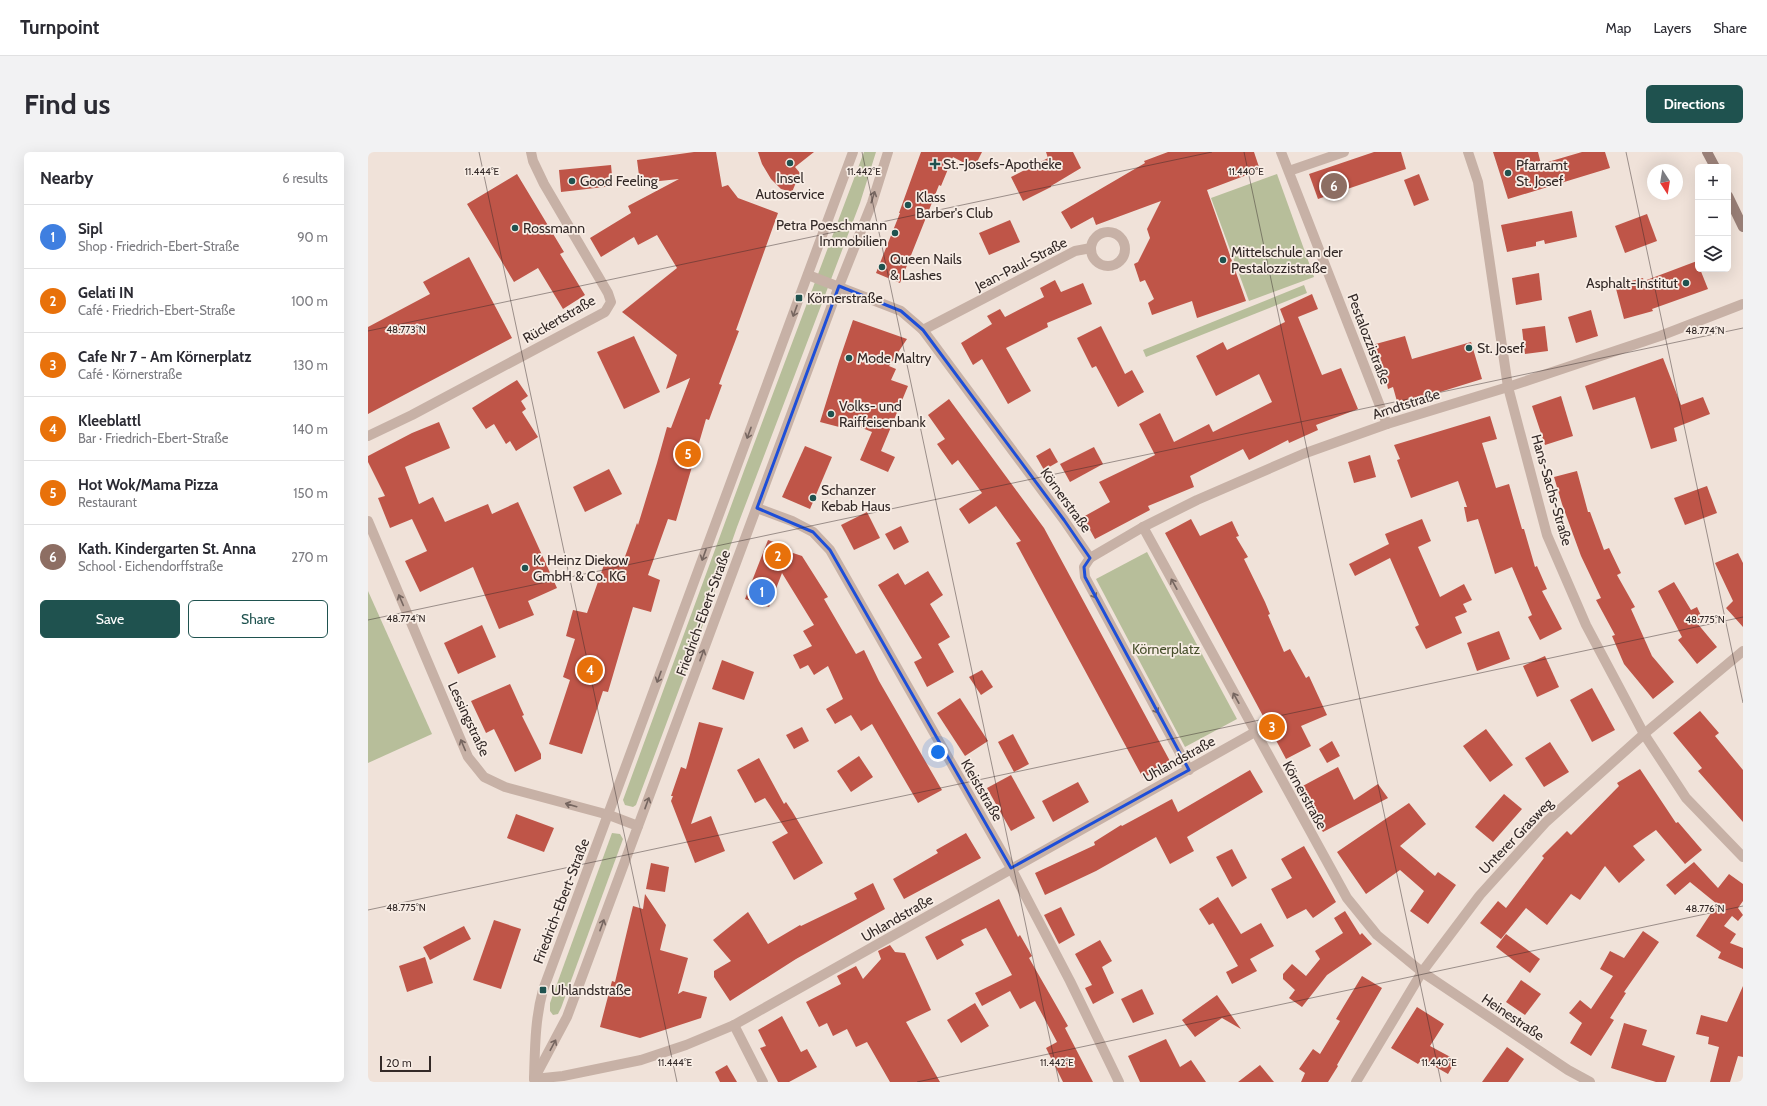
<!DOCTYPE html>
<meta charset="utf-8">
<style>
body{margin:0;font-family:Cabin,sans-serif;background:#f2f2f3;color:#2b2b33}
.controls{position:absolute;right:12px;top:12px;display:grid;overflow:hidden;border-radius:6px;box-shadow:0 4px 16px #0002}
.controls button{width:36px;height:36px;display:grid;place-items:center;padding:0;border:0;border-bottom:1px solid #e1e1e2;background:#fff;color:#2b2b33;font:20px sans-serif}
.compass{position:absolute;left:1279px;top:12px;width:36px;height:36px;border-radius:50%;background:#fff;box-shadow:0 4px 16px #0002;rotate:168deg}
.scale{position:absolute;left:12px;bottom:10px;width:51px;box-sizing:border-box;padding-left:4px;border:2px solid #332927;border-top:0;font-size:11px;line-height:14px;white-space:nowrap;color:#332927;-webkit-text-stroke:3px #f8ede5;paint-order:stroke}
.you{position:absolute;left:570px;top:600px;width:14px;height:14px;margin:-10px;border:3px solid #fff;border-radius:50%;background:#1a73e8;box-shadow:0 0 0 6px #1a73e833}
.badge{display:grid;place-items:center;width:26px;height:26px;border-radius:50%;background:#1f524f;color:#fff;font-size:13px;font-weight:700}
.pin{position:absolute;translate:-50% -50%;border:2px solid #fff;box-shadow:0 1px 4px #0006}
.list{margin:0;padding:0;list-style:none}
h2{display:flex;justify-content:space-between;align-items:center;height:52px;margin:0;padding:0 16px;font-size:17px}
h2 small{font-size:13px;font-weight:400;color:#7c7c81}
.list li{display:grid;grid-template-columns:26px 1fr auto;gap:12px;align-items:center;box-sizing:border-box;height:64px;padding:0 16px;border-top:1px solid #e1e1e2}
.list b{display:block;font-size:15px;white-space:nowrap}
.list p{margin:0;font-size:13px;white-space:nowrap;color:#7c7c81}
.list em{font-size:13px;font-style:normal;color:#7c7c81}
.actions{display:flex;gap:8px;padding:12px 16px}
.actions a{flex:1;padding:9px 0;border:1px solid #1f524f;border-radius:6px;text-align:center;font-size:14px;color:#1f524f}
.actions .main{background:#1f524f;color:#fff}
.icon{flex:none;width:22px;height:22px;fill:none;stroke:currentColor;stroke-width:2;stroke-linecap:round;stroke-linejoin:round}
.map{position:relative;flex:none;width:1375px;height:930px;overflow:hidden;border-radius:6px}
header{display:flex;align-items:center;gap:24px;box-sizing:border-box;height:56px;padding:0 20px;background:#fff;border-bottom:1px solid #e1e1e2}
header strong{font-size:19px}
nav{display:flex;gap:22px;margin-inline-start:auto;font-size:14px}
.intro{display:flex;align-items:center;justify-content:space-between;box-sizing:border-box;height:96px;padding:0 24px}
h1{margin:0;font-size:28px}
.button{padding:10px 18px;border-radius:6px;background:#1f524f;color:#fff;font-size:14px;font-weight:700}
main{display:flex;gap:24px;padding:0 24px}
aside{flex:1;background:#fff;border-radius:6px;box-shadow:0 4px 16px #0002}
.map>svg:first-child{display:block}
</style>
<header>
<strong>Turnpoint</strong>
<nav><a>Map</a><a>Layers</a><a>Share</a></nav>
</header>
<div class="intro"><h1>Find us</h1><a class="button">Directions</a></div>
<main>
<aside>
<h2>Nearby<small>6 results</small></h2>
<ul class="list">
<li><span class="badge" style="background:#3f7fe0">1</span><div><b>Sipl</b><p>Shop · Friedrich-Ebert-Straße</p></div><em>90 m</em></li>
<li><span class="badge" style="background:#e8710a">2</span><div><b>Gelati IN</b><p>Café · Friedrich-Ebert-Straße</p></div><em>100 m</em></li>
<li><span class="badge" style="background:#e8710a">3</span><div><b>Cafe Nr 7 - Am Körnerplatz</b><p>Café · Körnerstraße</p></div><em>130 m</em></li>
<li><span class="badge" style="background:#e8710a">4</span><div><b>Kleeblattl</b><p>Bar · Friedrich-Ebert-Straße</p></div><em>140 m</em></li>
<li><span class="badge" style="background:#e8710a">5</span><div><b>Hot Wok/Mama Pizza</b><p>Restaurant</p></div><em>150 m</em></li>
<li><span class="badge" style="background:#8d6e63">6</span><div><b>Kath. Kindergarten St. Anna</b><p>School · Eichendorffstraße</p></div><em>270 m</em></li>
</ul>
<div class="actions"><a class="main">Save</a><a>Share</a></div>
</aside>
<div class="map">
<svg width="1375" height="930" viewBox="0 0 1375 930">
<rect width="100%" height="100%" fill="#f0e2d9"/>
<g fill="#b7be9a">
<path d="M496 0H508L492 51 369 375 331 484 268 653 265 655 257 653 255 648 377 316Z"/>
<path d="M909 22 946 125 881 149 843 46Z"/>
<path d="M936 133 939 141 778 205 775 198Z"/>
<path d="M779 400 869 567 817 595 728 427Z"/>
<path d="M0 439 64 582 0 611Z"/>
<path d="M244 681 252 682 255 687 193 856 190 862 185 863 182 859V851Z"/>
</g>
<g fill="#bf5548">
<path d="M326 0H348L354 35 360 33 370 46 410 61 368 178 371 179 351 232 354 233 341 268 338 267 308 369 300 367 280 423 292 428 283 460 265 455 240 540 235 539 214 602 181 592 202 528 195 525 207 487 198 484 205 458 219 461 238 407 254 413 269 371 270 373 289 311 299 275 303 276 322 226 298 237 309 203 254 160 309 116 289 83 270 93 266 85 233 105 222 86 263 61 260 54 311 27 272 31 269 8Z"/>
<path d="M390 0H446L427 15 432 21 424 40 413 37 403 27 394 12Z"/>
<path d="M553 0H614L606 16 585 5 573 34 571 33 532 131 508 121 532 61H531Z"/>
<path d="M678 0H705L713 16 683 34V35L655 49 643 25 680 6Z"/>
<path d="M800 0H886L892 18 839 38 878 149 829 166 824 149 784 163 780 151 786 147 777 128 772 130 766 112 770 110 782 86 779 77 793 49 728 73 725 65 703 77 693 60 777 11 776 9Z"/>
<path d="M1006 0H1033L1038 17 950 47 941 22Z"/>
<path d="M1125 0H1170L1173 12 1214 0H1237L1242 16 1140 47Z"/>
<path d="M243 13 245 34 193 40 191 18Z"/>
<path d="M149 22 196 100 192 102 217 143 195 157 170 116 146 130 99 52Z"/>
<path d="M1051 22 1061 48 1046 54 1036 28Z"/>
<path d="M1204 59 1209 85 1177 92 1176 88 1168 90V94L1139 100 1133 73Z"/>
<path d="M1279 62 1289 89 1257 101 1247 74Z"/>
<path d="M642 68 652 90 621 103 611 81Z"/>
<path d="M101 105 144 186 0 262V175L62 142 55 130Z"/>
<path d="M1329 109 1330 117H1332L1340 137 1284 157 1285 159 1256 167 1247 133 1275 126 1276 129Z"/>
<path d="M1171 121 1174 148 1148 153 1144 126Z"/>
<path d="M687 128 693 140 715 131 724 152 679 171 680 175 638 196 663 239 640 252 614 207 605 213 593 191 624 172 619 164 632 157 637 165 676 145 672 136Z"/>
<path d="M944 142 950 157 930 165 954 223 973 216 990 257 948 273 950 278 921 291 920 288 881 308 875 297 822 324 826 335 780 354 782 358 727 387 715 365 742 350 731 330 787 303 771 272 792 261 806 290 841 272 845 280 904 250 891 222 848 244 828 204 855 190 859 198 917 170 912 157Z"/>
<path d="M1223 158 1230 184 1208 191 1200 165Z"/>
<path d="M485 168 539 187 521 214 528 217 523 228 540 234 513 299 527 305 520 320 492 308 504 280 477 269 475 276 452 270 471 209Z"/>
<path d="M733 174 757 222 764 218 776 240 750 255 728 214 724 216 709 186Z"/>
<path d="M1177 174 1180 199 1157 202 1154 177Z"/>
<path d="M266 184 292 240 256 257 229 200Z"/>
<path d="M1037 184 1044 207 1103 190 1114 227 1030 253 1025 235 1020 237 1019 232 1014 233 1004 193Z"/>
<path d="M1295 206 1313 253 1335 245 1342 262 1306 276 1309 289 1283 297 1267 245 1225 258 1217 234Z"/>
<path d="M149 228 160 244 153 249 158 257 154 260 170 285 148 299 142 289 138 292 126 272 118 277 104 256Z"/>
<path d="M1193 244 1205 284 1177 293 1164 254Z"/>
<path d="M581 247 676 376 803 611 775 626 648 391 653 389 628 354 601 372 591 357 614 341 590 308 584 313 569 292 577 287 560 263Z"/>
<path d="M1122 264 1129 287 1114 291 1128 336 1141 332 1154 377H1156L1167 415 1169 414 1179 437 1174 439 1194 477 1172 488 1160 465 1164 463 1144 415 1127 422 1110 367 1099 370 1096 355H1099L1090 329 1043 346 1029 308 1032 307 1026 293Z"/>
<path d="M71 270 82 296 37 315 51 352 65 345 77 370 120 352 124 362 150 350 189 436 160 449 166 463 131 477 105 415 52 440 37 409 59 399 44 367 22 376 10 346 17 344 0 310V304L44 281Z"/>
<path d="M437 294 464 305 442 357 414 345Z"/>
<path d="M726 295 735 312 702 330 692 312Z"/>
<path d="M682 296 690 310 676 318 668 304Z"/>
<path d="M1002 303 1008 325 986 331 980 310Z"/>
<path d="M241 317 254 342 217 360 205 335Z"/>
<path d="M1209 319 1220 360H1222L1236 398 1241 396 1253 421 1249 423 1267 455 1263 457 1284 504 1306 530 1285 547 1256 512 1244 484 1247 483 1228 448 1233 446 1213 404 1194 352 1186 325Z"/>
<path d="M1339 334 1349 361 1317 373 1306 346Z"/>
<path d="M499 360 512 386 486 398 473 373Z"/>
<path d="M823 367 832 384 864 369 871 384 868 385 880 405 876 407 897 450 902 462 900 463 916 500 922 497 938 526 941 524 959 563 933 574 943 594 918 607 797 381Z"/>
<path d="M1054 367 1063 389 1050 395 1072 445 1096 432 1104 448 1095 452 1099 460 1087 465 1094 481 1058 497 1047 475 1051 473 1022 406 987 424 981 412 1021 392 1017 382Z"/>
<path d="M533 374 541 390 526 398 517 382Z"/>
<path d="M400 388 423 396 422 400 434 404 460 445 456 447 488 502 496 498 511 529 574 638 550 651 504 572 493 579 483 563 467 572 458 557 475 547 460 514 446 523 440 513 432 517 425 503 444 494 435 479 446 473 414 421 401 455 377 447Z"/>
<path d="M1370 401 1375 411V475L1358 456 1365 449 1347 411Z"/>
<path d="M560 419 575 443 562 452 582 485 570 492 586 520 559 535 546 510 554 506 510 433 530 421 537 433Z"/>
<path d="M1306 430 1323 458 1329 455 1335 468 1329 471 1349 495 1329 512 1310 488 1314 485 1290 439Z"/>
<path d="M114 473 128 505 90 522 76 491Z"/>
<path d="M1131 479 1142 507 1109 519 1099 491Z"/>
<path d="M1177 504 1191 535 1169 545 1155 514Z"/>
<path d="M354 508 386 520 376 548 344 537Z"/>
<path d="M614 518 625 535 613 543 601 525Z"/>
<path d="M142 532 156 563 154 564 173 602V607L147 620 126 577 118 581 103 549Z"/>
<path d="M1224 536 1247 578 1224 590 1202 548Z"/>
<path d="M592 546 620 589 597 604 569 561Z"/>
<path d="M1332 559 1351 581 1347 584 1375 618V670L1330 619 1334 616 1305 581Z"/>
<path d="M331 570 355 576 323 672 343 664 357 699 327 711 303 649 305 644H303L313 615 318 617Z"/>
<path d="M434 575 441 589 426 597 418 583Z"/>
<path d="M1118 577 1145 613 1122 630 1095 594Z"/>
<path d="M645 582 661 612 646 620 630 590Z"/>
<path d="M964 589 972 604 959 611 951 597Z"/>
<path d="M1182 590 1201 620 1176 635 1157 606Z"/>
<path d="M491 604 505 625 483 640 469 619Z"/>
<path d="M391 606 416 652 418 650 424 659 455 711 426 728 404 690 420 681 397 646 387 651 369 618Z"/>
<path d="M970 615 986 648 1010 632 1020 646 955 680 947 668 931 636Z"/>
<path d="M1272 617 1308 671 1310 670 1334 698 1317 712 1288 678 1265 694 1277 708 1251 731 1237 714 1212 748 1203 742 1179 773 1158 756 1133 787 1112 771 1130 749 1138 756 1176 706 1174 704 1199 679 1203 683 1251 634 1249 631Z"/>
<path d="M882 618 895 640 819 685 826 699 802 712 788 685 728 719 677 743 667 721 727 693 726 690 753 673 754 674 804 647 810 660Z"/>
<path d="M643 623 667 666 643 679 619 636Z"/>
<path d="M710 630 721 650 685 670 674 649Z"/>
<path d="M1136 642 1154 657 1125 690 1107 675Z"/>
<path d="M1041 651 1058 672 1032 694 1067 724 1070 720 1088 733 1060 772 1042 759 1056 739 1032 718 998 742 969 700Z"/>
<path d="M148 662 186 676 176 700 139 686Z"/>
<path d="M598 681 613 706 536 747 525 727 570 701 568 698Z"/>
<path d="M936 694 968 750 945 766 938 757 919 767 903 737 924 726 913 707Z"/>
<path d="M864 697 879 726 864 735 848 705Z"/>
<path d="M1326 710 1350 736 1361 722 1375 732V749L1370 756 1375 763 1370 769 1364 764 1356 774 1368 782 1362 791 1375 796V817L1350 806 1353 800 1328 784 1349 752 1322 730 1307 743 1298 733Z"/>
<path d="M283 711 301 715 297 740 278 737Z"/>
<path d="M505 731 517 757 428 807 362 849 346 825V819L363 809 345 788 380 760 400 792 432 773 433 774 489 747 486 741Z"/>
<path d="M277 742 298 773 292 798 320 806 310 842 315 839 339 845 333 866 272 886 232 875 244 829 247 830 265 754 275 757Z"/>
<path d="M850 745 873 782 893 771 906 794 882 807 889 819 864 832 858 820 870 814 845 771 841 773 831 757Z"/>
<path d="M631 747 650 785 652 783 664 804 661 806 700 874 697 876 725 930H695L678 896 689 890 667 849 652 857 642 839 614 854 607 841 644 823 618 776 593 788 596 793 569 808 557 785Z"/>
<path d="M693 755 707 783 691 792 676 763Z"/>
<path d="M977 759 992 783 994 781 1004 792 959 823 934 855 921 846 927 838 915 827V822L924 812 938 824 952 807 947 799 975 781 966 766Z"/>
<path d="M126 768 153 777 133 837 105 828Z"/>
<path d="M96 774 103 787 62 808 55 795Z"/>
<path d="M1275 779 1291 790 1256 840 1258 841 1242 866 1246 868 1223 904 1202 891 1214 871 1201 861 1212 848 1223 857 1245 824 1232 817 1242 799 1256 806Z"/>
<path d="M1138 782 1172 807 1162 821 1128 795Z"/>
<path d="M732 788 744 809 734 815 746 841 725 852 717 836 724 833 707 802Z"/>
<path d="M522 793 527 800 537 801 563 858 538 870 572 930H522L499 890 488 895 479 877 465 884 459 871 451 875 438 850 473 832 469 824 488 814 495 827 513 807 510 799Z"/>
<path d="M57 805 65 831 39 840 31 814Z"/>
<path d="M994 824 1014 836 969 913 970 914 960 930H933L937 921 931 917 945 897 952 902 972 869 968 867Z"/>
<path d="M1153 828 1173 842 1157 863 1138 850Z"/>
<path d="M1375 834V905L1370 904 1362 930H1342L1351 895 1340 892 1341 885 1328 882 1333 863 1359 870Z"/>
<path d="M774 837 786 862 765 871 753 847Z"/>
<path d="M849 843 873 877 854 866 827 885 814 868Z"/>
<path d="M607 851 621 874 593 891 579 868Z"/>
<path d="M1049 855 1076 872 1062 894 1088 908 1080 922 1054 907 1050 912 1023 896Z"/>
<path d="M414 864 433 900 439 897 449 915 421 930H410L392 896 398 894 390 878Z"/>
<path d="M1256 871 1279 878 1274 893 1307 904 1298 930H1288L1243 916Z"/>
<path d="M798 887 812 915 823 908 838 930H772L760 904Z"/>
<path d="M1139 895 1156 907 1140 930H1114Z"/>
<path d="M359 913 369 930H352L347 920Z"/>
<path d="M892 913 906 930H870Z"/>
</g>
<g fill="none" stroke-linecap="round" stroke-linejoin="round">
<g stroke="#c7b1a6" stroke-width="10">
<path d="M913 0 1019 272"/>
<path d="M1100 0 1110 30 1140 235 1179 383 1218 473 1276 582 1318 646 1375 705"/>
<path d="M921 19 976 0"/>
<circle cx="740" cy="97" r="17"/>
<path d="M440 123 533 159 555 178 696 368 722 406"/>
<path d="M555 178 707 99 723 96"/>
<path d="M0 284 44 263 237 160 243 150 240 141 176 32 165 9 163 0"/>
<path d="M389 356 424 369 445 380 462 398 643 716 702 829 751 930"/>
<path d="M0 369 100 605 116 625 137 635 241 663 270 674"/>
<path d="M775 375 979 746 1009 783 1054 820 1200 918 1222 930"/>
<path d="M821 618 717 425 716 415 722 406 775 375 829 348 935 302 1019 272 1140 235 1292 184 1375 152"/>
<path d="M366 873 395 930"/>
<path d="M166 927 195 924 273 908 318 893 366 873 887 580"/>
<path d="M988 930 1054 820 1112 743 1178 670 1276 582 1375 499"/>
</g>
<g stroke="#c7b1a6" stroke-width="10">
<path d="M166 926C167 896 167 867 175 838L485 0"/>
<path d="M166 927 199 865 471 134 504 51 520 0"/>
</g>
<g stroke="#9a8078" stroke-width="10">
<path d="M1339 0 1347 15"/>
<path d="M1360 44 1375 75"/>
</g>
</g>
<defs><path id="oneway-shaft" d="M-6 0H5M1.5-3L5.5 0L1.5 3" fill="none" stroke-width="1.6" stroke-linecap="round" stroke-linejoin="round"/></defs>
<g stroke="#766660">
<use href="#oneway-shaft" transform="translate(505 45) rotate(-72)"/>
<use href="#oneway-shaft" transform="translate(427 159) rotate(110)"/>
<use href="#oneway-shaft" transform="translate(381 281) rotate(110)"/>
<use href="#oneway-shaft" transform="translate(336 403) rotate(110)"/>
<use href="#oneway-shaft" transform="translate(806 432) rotate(-119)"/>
<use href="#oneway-shaft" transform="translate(725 441) rotate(62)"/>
<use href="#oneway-shaft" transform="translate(33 448) rotate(-113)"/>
<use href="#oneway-shaft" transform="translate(334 503) rotate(-70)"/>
<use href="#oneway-shaft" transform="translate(291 525) rotate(110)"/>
<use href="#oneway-shaft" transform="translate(868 546) rotate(-119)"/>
<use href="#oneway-shaft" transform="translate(787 556) rotate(62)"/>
<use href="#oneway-shaft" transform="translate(95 593) rotate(-113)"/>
<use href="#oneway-shaft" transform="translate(279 651) rotate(-70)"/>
<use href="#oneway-shaft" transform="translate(203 653) rotate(-164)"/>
<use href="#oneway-shaft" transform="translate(234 773) rotate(-70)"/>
<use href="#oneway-shaft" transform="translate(185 893) rotate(-62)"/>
</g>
<path fill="none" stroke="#1d4ed8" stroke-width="3" stroke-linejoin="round" d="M471 134 533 159 555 178 696 368 722 406 716 415 717 425 821 618 643 716 462 398 445 380 389 356Z"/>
<path fill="none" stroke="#332927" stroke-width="1" stroke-opacity="0.45" d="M111 0 309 930M494 0 691 930M876 0 1073 930M1258 0 1375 551M0 179 844 0M0 468 1375 176M0 758 1375 465M549 930 1375 754"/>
<g fill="#1f524f" stroke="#f8ede5" stroke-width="1.5">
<circle cx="422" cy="11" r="4"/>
<path d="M565 6h4v4h4v4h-4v4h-4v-4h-4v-4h4z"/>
<circle cx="1140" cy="21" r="4"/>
<circle cx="204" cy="29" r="4"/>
<circle cx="540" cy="53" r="4"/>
<circle cx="147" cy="76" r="4"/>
<circle cx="527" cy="81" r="4"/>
<circle cx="855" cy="108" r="4"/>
<circle cx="514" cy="115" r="4"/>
<circle cx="1318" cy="131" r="4"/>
<rect x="427" y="142" width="8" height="8" rx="2"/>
<circle cx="1101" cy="196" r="4"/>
<circle cx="481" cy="206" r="4"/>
<circle cx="463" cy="262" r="4"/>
<circle cx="445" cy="346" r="4"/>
<circle cx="157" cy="416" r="4"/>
<rect x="171" y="834" width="8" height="8" rx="2"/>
</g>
<g text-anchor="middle" stroke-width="3.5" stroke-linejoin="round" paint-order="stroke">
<g font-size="14" fill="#332927" stroke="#f8ede5" text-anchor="start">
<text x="575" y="17">St.-Josefs-Apotheke</text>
<text x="1148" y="18">Pfarramt<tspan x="1148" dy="16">St. Josef</tspan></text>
<text x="422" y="31" text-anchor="middle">Insel<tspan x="422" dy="16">Autoservice</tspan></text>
<text x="212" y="34">Good Feeling</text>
<text x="548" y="50">Klass<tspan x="548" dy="16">Barber's Club</tspan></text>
<text x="519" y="78" text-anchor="end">Petra Poeschmann<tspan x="519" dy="16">Immobilien</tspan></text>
<text x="155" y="81">Rossmann</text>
<text x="863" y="105">Mittelschule an der<tspan x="863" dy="16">Pestalozzistraße</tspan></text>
<text x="522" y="112">Queen Nails<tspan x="522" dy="16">&amp; Lashes</tspan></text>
<text x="1310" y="136" text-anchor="end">Asphalt-Institut</text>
<text x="439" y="151">Körnerstraße</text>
<text x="1109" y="201">St. Josef</text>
<text x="489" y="211">Mode Maltry</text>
<text x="471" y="259">Volks- und<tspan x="471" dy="16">Raiffeisenbank</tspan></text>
<text x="453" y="343">Schanzer<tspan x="453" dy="16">Kebab Haus</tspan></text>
<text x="165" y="413">K. Heinz Diekow<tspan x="165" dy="16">GmbH &amp; Co. KG</tspan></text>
<text x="183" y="843">Uhlandstraße</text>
</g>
<g font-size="14" fill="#332927" stroke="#f8ede5">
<text transform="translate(653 112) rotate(-27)" y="5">Jean-Paul-Straße</text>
<text transform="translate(191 167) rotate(-30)" y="5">Rückertstraße</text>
<text transform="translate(1001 187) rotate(69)" y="5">Pestalozzistraße</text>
<text transform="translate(1038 252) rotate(-18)" y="5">Arndtstraße</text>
<text transform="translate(1184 338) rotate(74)" y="5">Hans-Sachs-Straße</text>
<text transform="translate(698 348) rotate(54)" y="5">Körnerstraße</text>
<text transform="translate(335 461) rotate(-70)" y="5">Friedrich-Ebert-Straße</text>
<text transform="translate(101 567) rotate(65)" y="5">Lessingstraße</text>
<text transform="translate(811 607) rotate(-29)" y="5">Uhlandstraße</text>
<text transform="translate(614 638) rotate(60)" y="5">Kleiststraße</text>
<text transform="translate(937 643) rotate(61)" y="5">Körnerstraße</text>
<text transform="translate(1148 684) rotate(-46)" y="5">Unterer Grasweg</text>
<text transform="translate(193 749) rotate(-69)" y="5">Friedrich-Ebert-Straße</text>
<text transform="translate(529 766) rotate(-30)" y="5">Uhlandstraße</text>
<text transform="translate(1145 865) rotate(34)" y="5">Heinestraße</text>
</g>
<g font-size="14" fill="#48502c" stroke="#f8ede5">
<text x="798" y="502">Körnerplatz</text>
</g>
</g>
<g font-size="10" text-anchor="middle" fill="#332927" stroke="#f8ede5" stroke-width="3.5" stroke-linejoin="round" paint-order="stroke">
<text x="114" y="23">11.444°E</text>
<text x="496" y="23">11.442°E</text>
<text x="878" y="23">11.440°E</text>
<text x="38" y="181">48.773°N</text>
<text x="1337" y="182">48.774°N</text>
<text x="38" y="470">48.774°N</text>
<text x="1337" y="471">48.775°N</text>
<text x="38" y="759">48.775°N</text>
<text x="1337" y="760">48.776°N</text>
<text x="307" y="914">11.444°E</text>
<text x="689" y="914">11.442°E</text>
<text x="1071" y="914">11.440°E</text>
</g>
</svg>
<div class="controls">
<button>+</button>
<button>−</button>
<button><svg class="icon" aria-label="layers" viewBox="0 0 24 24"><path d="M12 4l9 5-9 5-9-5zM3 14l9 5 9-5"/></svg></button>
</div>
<svg class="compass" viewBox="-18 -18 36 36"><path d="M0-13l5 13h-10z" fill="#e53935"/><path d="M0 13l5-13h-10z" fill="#7c7c81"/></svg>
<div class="scale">20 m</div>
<div class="you"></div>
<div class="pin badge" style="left:394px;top:440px;background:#3f7fe0">1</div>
<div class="pin badge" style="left:410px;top:404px;background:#e8710a">2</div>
<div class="pin badge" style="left:904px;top:575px;background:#e8710a">3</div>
<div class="pin badge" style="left:222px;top:518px;background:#e8710a">4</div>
<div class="pin badge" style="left:320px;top:302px;background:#e8710a">5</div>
<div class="pin badge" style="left:966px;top:34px;background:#8d6e63">6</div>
</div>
</main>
